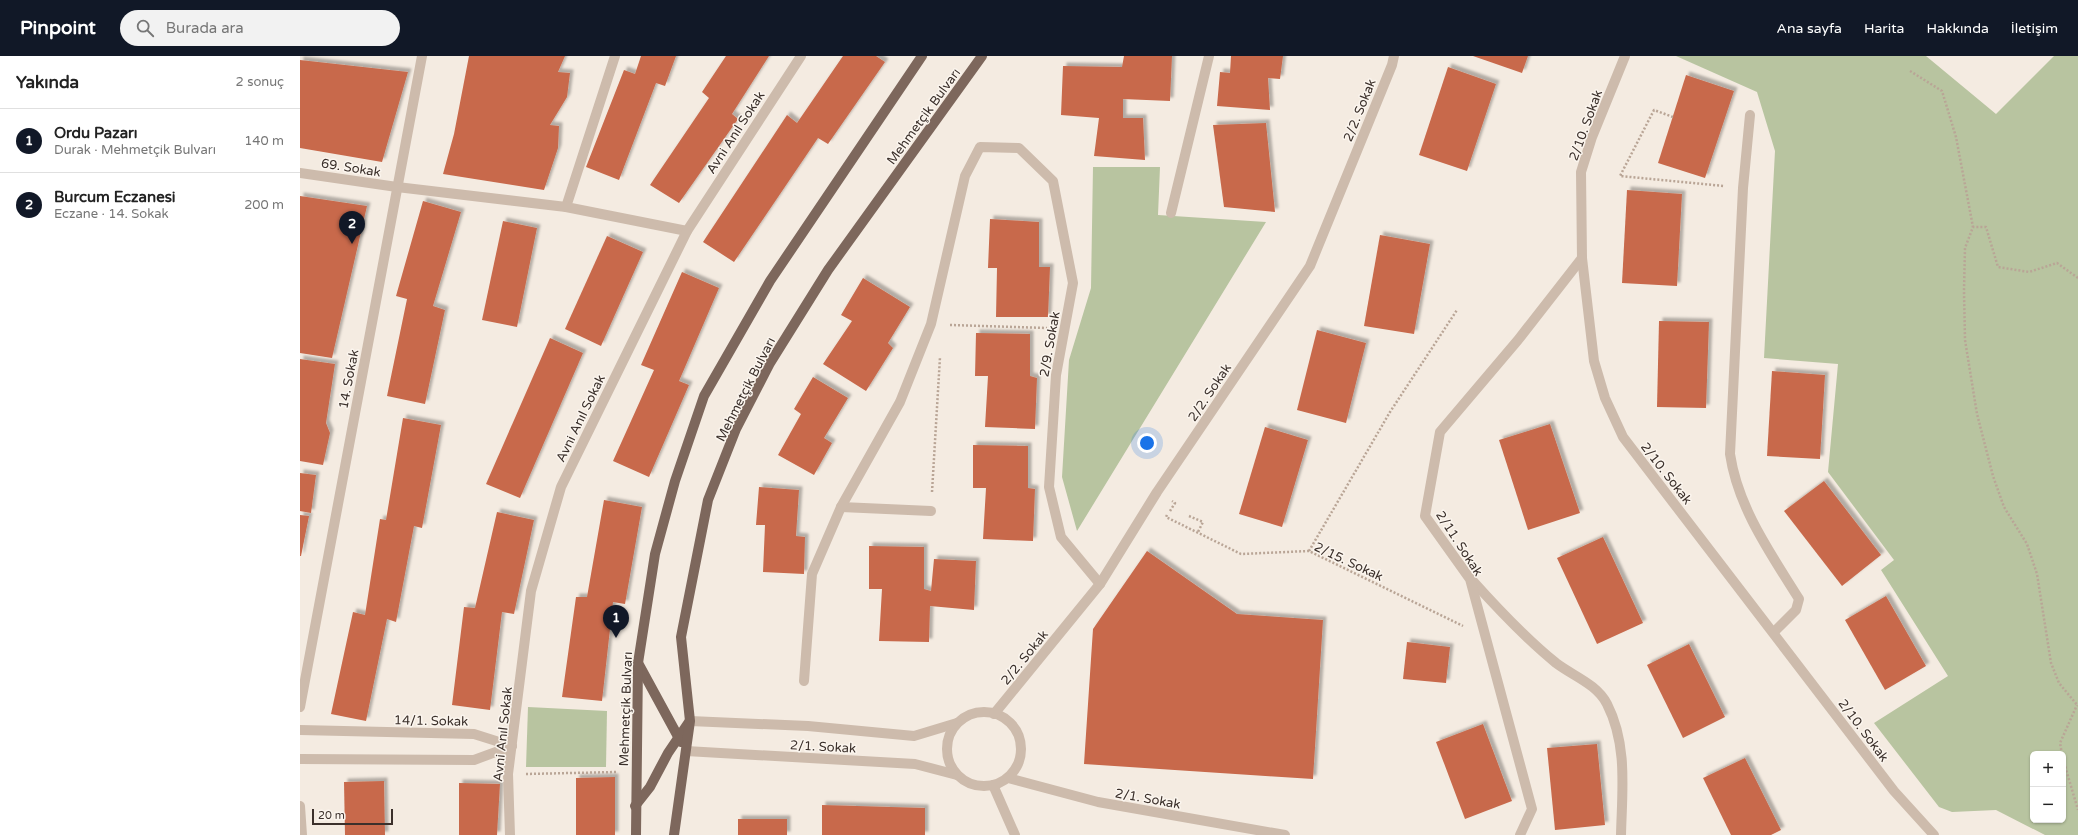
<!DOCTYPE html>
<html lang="tr">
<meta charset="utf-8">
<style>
body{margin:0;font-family:"Varela Round",sans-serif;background:#f2f2f2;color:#222}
.controls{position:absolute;right:12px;bottom:12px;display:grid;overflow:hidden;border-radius:6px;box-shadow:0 1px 3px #0004}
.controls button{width:36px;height:36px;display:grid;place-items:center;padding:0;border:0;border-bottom:1px solid #e0e0e0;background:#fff;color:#222;font:20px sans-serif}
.scale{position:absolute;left:12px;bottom:10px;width:81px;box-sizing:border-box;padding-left:4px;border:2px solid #3b302b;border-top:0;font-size:11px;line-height:14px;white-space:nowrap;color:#3b302b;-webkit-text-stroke:3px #fbf5ee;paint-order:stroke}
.you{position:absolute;left:847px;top:387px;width:14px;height:14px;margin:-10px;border:3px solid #fff;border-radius:50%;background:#1a73e8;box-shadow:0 0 0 6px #1a73e833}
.badge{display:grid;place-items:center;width:26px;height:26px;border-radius:50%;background:#111827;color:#fff;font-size:13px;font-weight:700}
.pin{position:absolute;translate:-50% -33px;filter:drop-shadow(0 1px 2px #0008)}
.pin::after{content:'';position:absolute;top:21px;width:14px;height:12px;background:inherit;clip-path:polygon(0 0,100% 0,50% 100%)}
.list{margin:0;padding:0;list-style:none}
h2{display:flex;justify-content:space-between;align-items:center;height:52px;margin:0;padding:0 16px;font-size:17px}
h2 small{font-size:13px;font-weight:400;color:#767676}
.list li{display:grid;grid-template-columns:26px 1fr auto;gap:12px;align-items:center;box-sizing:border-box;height:64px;padding:0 16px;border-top:1px solid #e0e0e0}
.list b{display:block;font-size:15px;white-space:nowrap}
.list p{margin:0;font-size:13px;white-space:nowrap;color:#767676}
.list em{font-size:13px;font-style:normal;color:#767676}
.icon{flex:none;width:22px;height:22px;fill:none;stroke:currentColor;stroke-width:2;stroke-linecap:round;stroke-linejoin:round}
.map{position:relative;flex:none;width:1778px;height:779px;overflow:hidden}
header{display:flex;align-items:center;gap:24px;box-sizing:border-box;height:56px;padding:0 20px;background:#111827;color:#fff}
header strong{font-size:19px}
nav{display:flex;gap:22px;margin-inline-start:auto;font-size:14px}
.search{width:280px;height:36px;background:#f2f2f2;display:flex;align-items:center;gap:10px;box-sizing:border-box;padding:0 14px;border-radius:22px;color:#767676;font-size:15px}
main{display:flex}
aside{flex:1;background:#fff}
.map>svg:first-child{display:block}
</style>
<header>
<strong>Pinpoint</strong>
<div class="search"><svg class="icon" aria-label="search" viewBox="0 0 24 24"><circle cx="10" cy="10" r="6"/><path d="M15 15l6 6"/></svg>Burada ara</div>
<nav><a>Ana sayfa</a><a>Harita</a><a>Hakkında</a><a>İletişim</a></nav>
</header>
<main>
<aside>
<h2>Yakında<small>2 sonuç</small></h2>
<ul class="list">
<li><span class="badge">1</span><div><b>Ordu Pazarı</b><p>Durak · Mehmetçik Bulvarı</p></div><em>140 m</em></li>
<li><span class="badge">2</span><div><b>Burcum Eczanesi</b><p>Eczane · 14. Sokak</p></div><em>200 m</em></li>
</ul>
</aside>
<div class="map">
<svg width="1778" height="779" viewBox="0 0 1778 779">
<defs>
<filter id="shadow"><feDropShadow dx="3.5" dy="-3.5" stdDeviation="1" flood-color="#0004"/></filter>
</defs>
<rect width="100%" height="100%" fill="#f4ebe1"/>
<g fill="#b8c4a0" fill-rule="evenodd">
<path d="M1376 0H1626L1696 58 1754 0H1778V779H1745L1696 754 1652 756 1639 751 1574 667 1648 620 1581 514 1594 504 1528 416 1538 308 1464 302 1475 95 1457 36ZM1733 698H1763V764H1733Z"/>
<path d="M793 111H860L858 159 966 166 777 475 762 421 769 304 791 232Z"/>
<path d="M228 651 307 655 306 711H226Z"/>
</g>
<g fill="#c8694b" filter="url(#shadow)">
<path d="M169 0H265L258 16 270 17 267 41 250 69 259 70 258 92 244 134 143 118 154 78Z"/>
<path d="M341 0H376L365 30 356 27 319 124 286 111 324 14 335 18Z"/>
<path d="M426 0H469L432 58 438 63 379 147 350 129 409 42 402 36Z"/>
<path d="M543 0H576L585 6 528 88 518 82 434 206 403 186 487 59 497 67Z"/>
<path d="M824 0H872L870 45 823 43V62H843L845 104 794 100 799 62 761 59 763 10 822 11Z"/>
<path d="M931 0H983L980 23 968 22 970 54 917 50 920 16 930 17Z"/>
<path d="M1173 0H1228L1222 17Z"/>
<path d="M0 4 108 16 82 106 0 92Z"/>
<path d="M1148 11 1196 28 1167 115 1119 99Z"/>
<path d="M1386 19 1434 35 1405 122 1358 107Z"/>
<path d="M966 67 975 156 924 151 913 69Z"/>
<path d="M1327 134 1382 138 1377 230 1322 227Z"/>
<path d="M0 140 67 150 32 302 0 297Z"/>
<path d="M123 145 161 156 133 250 145 254 125 348 87 340 107 243 96 240Z"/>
<path d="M690 163 739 166V211H750L748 261H696L697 212H688Z"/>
<path d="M203 165 237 172 217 271 182 264Z"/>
<path d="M1080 179 1130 188 1114 278 1064 270Z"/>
<path d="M307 180 343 196 301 290 265 273Z"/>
<path d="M382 216 419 232 379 325 389 329 349 421 313 405 354 314 341 309Z"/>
<path d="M563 222 610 251 588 287 593 292 566 335 523 308 552 265 541 259Z"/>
<path d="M1359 265 1409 266 1406 352 1357 351Z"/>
<path d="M1017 274 1066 287 1046 367 997 354Z"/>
<path d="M676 277 730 278V320L737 322 735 373 685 371 688 320H675Z"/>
<path d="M250 282 283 297 220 442 186 428Z"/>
<path d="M0 303 35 308 26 367 30 377 23 409 0 405Z"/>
<path d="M1472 315 1525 319 1520 403 1467 400Z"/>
<path d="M513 321 548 342 524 382 532 387 514 419 478 399 501 358 494 353Z"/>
<path d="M103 362 141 369 122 472 114 470 96 566 87 563 66 665 31 658 53 556 65 559 80 463 86 464Z"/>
<path d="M1250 368 1280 457 1228 474 1199 384Z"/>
<path d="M965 371 1008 384 982 471 939 458Z"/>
<path d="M673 389 728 390V432L735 433 733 485 683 483 686 432H673Z"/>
<path d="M0 417 16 419 11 457 0 455Z"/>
<path d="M1524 425 1581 499 1542 530 1484 455Z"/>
<path d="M459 431 499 434 496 480 505 481 504 518 463 516 465 469H456Z"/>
<path d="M304 444 342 451 325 548 313 546 302 645 262 641 276 541H287Z"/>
<path d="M197 456 234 464 214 558 202 556 190 654 152 649 164 551 175 552Z"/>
<path d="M0 459 9 460 1 500H0Z"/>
<path d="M1303 481 1343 567 1297 588 1257 502Z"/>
<path d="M569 490 624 491V533L631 535 634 503 676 505 674 554 630 550 629 586 579 585 582 533H569Z"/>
<path d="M847 495 937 558 1023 564 1013 723 784 708 793 573Z"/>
<path d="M1586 540 1626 610 1585 634 1545 564Z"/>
<path d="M1107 586 1150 591 1146 627 1103 623Z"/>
<path d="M1389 588 1425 661 1383 682 1347 609Z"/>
<path d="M1183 668 1212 745 1165 763 1136 686Z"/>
<path d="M1297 688 1305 769 1255 774 1247 692Z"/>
<path d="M1445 702 1481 774 1471 779H1431L1403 722Z"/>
<path d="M315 721V779H276V722Z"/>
<path d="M84 725 85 779H45L44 726Z"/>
<path d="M159 727 200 728 197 779H159Z"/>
<path d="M522 749 625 752V779H522Z"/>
<rect x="438" y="763" width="49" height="16"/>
</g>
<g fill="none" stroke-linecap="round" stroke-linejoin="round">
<g stroke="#b9a596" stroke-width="2.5" stroke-dasharray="2 2" stroke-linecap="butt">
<path d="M1610 15 1642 35 1656 81 1673 171"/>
<path d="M1373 61 1354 54 1320 120 1424 130"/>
<path d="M1778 222 1757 207 1729 216 1698 211 1686 171H1673L1665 192 1664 235 1665 284 1677 358 1693 420 1704 451 1727 488 1737 518 1751 607 1759 627 1778 650"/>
<path d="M650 269 747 272"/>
<path d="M632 436 640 301"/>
<path d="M870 455 875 447 872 445"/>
<path d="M867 459 866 461 941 498 1009 495 1163 570"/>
<path d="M889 460 903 466 898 476"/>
<path d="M1009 495 1090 356 1157 254"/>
<path d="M1762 698 1760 687 1777 649"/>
<path d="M1763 703 1778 754"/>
<path d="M226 718 317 716"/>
</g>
<g stroke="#cdbbac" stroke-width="10">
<path d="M315 0 266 151 387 175"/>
<path d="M1325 0 1292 81 1281 116 1282 202 1294 305 1305 342 1323 381 1594 735 1634 779"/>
<path d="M1450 59 1443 132 1430 398C1438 452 1471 498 1499 543L1496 554 1474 576"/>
<path d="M0 117 97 131 266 151"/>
<path d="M871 157 909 0"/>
<path d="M541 451 631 455"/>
<path d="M1172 524C1198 553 1225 582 1256 607 1273 620 1297 628 1307 648 1328 689 1322 735 1321 779"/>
<path d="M504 625 512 518 541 451 600 346 631 268 665 120 680 91 719 92 753 125 773 227 756 319 749 431 761 481 800 528"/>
<path d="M0 651 122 0"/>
<circle cx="684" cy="693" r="37"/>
<path d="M694 658 800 528 857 436 1010 210 1092 9 1094 0"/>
<path d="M390 665 508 670 614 680 657 667"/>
<path d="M0 674 174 678 212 690"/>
<path d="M386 695 615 708 657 719"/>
<path d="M0 703 174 704 212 690"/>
<path d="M708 722 798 746 985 779"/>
<path d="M693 729 715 779"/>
<path d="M0 750 2 779"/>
<path d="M210 779 208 718 231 535 261 431 387 175 501 0"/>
<path d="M1220 779 1232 753 1170 523 1125 460 1140 376 1218 284 1282 202"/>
</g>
<g stroke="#7d675c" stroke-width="10">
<path d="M338 607 381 686"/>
<path d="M335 750 350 731 368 697 389 666"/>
<path d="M336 779 338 607 355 498 375 425 404 340 470 225 622 0"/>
<path d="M374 779 390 665 381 581 408 444 436 373 470 307 528 214 682 0"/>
</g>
</g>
<g text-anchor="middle" stroke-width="3" stroke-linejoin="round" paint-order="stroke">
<g font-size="13" fill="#3b302b" stroke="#fbf5ee">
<text transform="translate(1059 54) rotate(-68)" y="5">2/2. Sokak</text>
<text transform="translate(623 60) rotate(-54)" y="5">Mehmetçik Bulvarı</text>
<text transform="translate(1285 69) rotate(-70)" y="5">2/10. Sokak</text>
<text transform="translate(435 76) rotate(-57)" y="5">Avni Anıl Sokak</text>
<text transform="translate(51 111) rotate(9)" y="5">69. Sokak</text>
<text transform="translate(749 288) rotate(-80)" y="5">2/9. Sokak</text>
<text transform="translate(48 323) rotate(-79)" y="5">14. Sokak</text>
<text transform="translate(445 333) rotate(-63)" y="5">Mehmetçik Bulvarı</text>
<text transform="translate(909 336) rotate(-56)" y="5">2/2. Sokak</text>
<text transform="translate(280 362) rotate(-64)" y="5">Avni Anıl Sokak</text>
<text transform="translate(1367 417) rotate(52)" y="5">2/10. Sokak</text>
<text transform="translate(1160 487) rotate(57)" y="5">2/11. Sokak</text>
<text transform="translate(1049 505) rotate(25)" y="5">2/15. Sokak</text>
<text transform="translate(724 601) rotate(-51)" y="5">2/2. Sokak</text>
<text transform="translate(325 653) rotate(-88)" y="5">Mehmetçik Bulvarı</text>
<text transform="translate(131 664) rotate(1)" y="5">14/1. Sokak</text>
<text transform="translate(1564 674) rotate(53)" y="5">2/10. Sokak</text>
<text transform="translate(202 678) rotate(-84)" y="5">Avni Anıl Sokak</text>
<text transform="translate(523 690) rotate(3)" y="5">2/1. Sokak</text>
<text transform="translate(848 742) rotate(10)" y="5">2/1. Sokak</text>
</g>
</g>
</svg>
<div class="controls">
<button>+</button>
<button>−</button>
</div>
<div class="scale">20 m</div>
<div class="you"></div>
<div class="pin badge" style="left:316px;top:582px">1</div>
<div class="pin badge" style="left:52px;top:188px">2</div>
</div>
</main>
